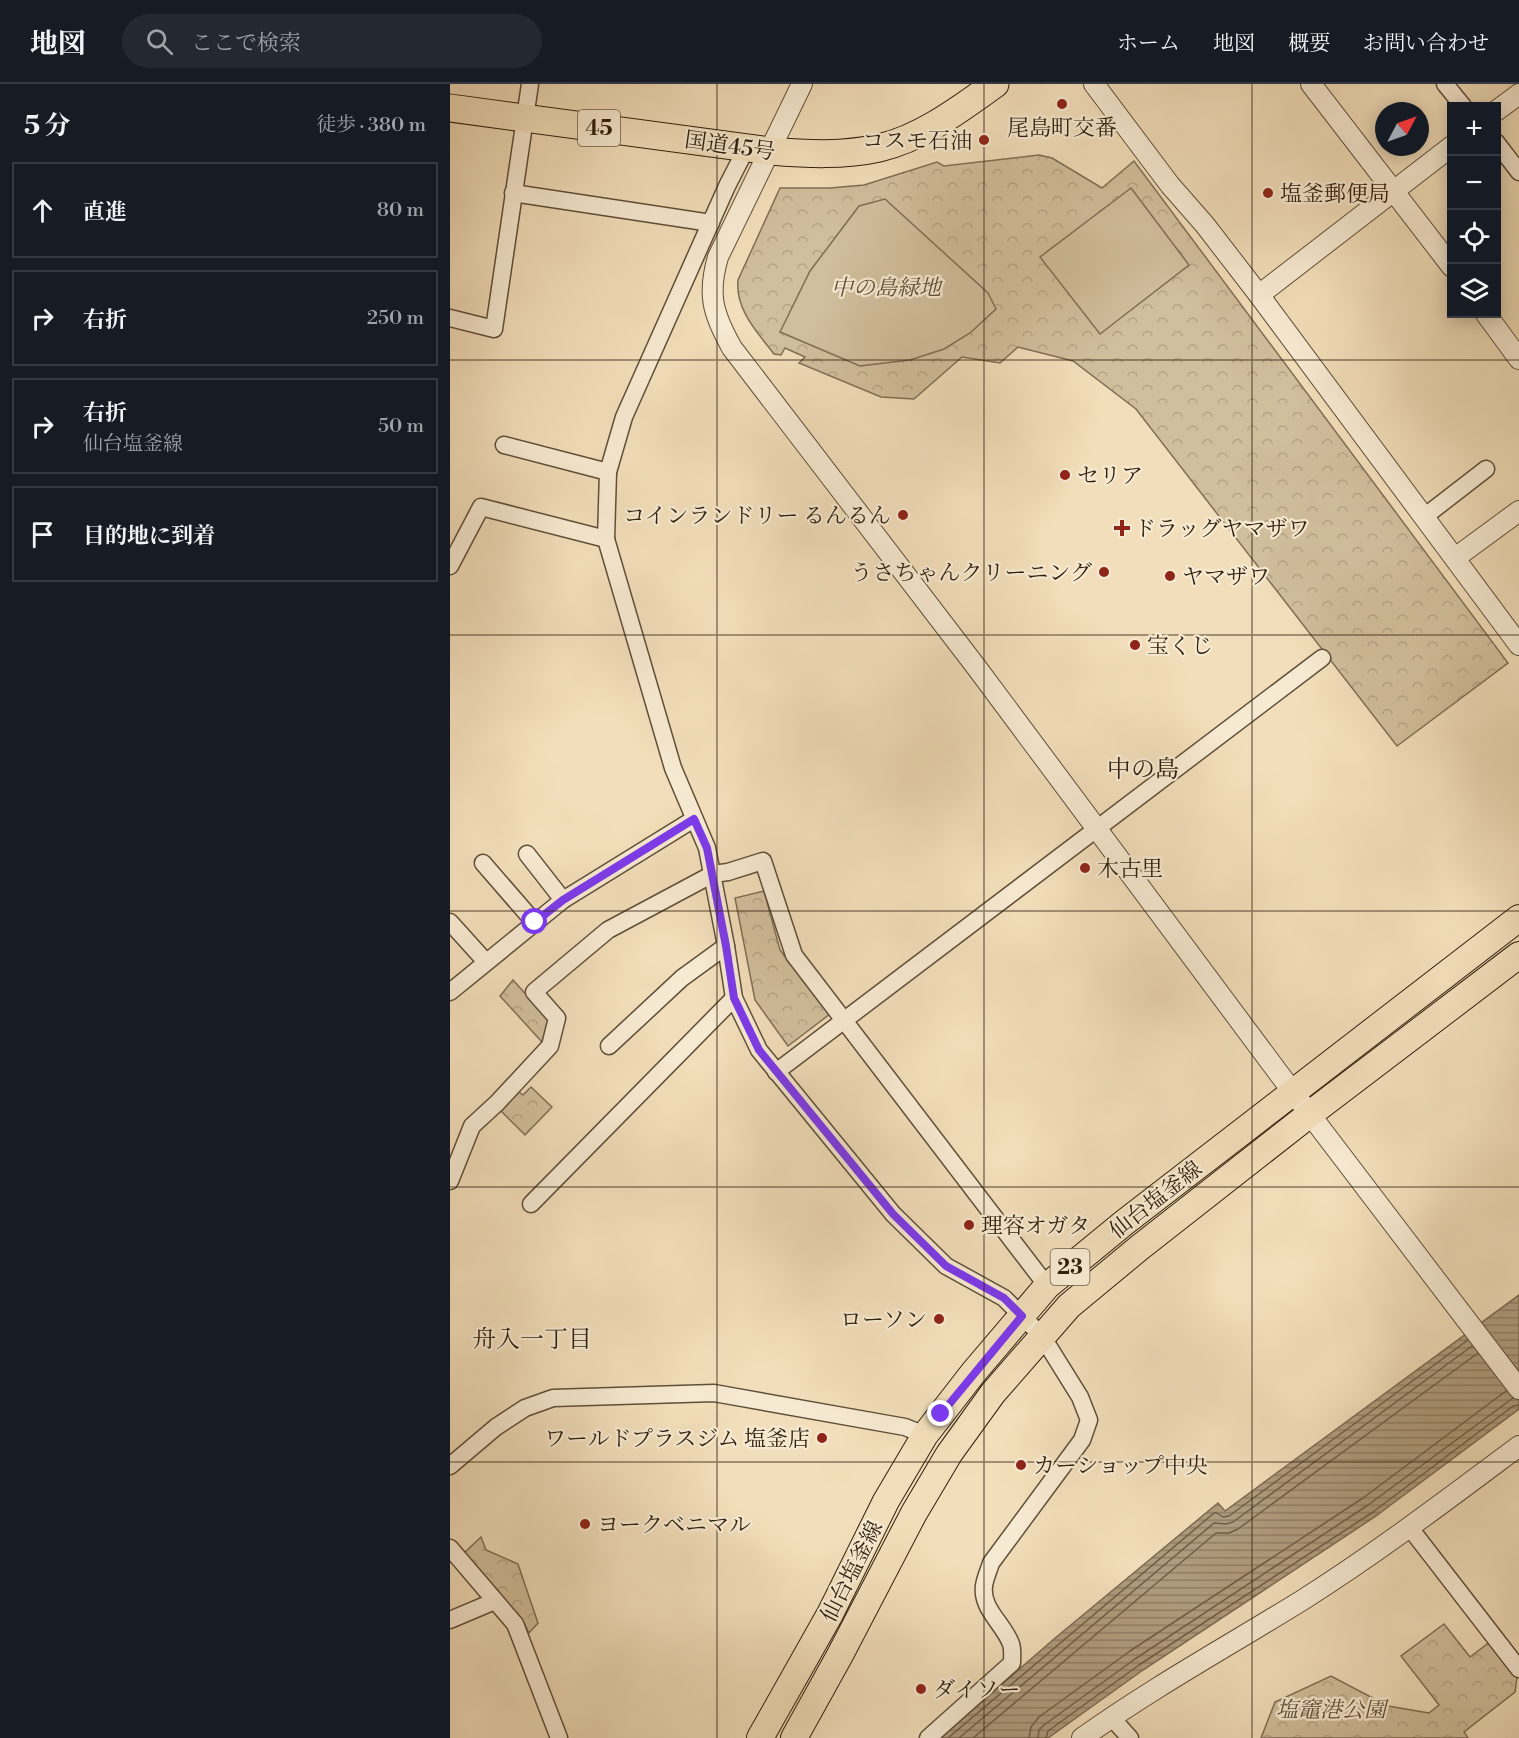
<!DOCTYPE html>
<html lang="ja">
<meta charset="utf-8">
<style>
body{margin:0;font-family:"Libre Bodoni","Noto Serif JP",serif;background:#242831;color:#f1f3f6}
.controls{position:absolute;right:18px;top:18px;display:grid;overflow:hidden;border-radius:0px;box-shadow:0 3px 15px #0003}
.controls button{width:54px;height:54px;display:grid;place-items:center;padding:0;border:0;border-bottom:2px solid #363941;background:#171b24;color:#f1f3f6;font:30px sans-serif}
.compass{position:absolute;left:925px;top:18px;width:54px;height:54px;border-radius:50%;background:#171b24;box-shadow:0 3px 15px #0003;rotate:49deg}
.stop{position:absolute;width:18px;height:18px;margin:-14px;border:4px solid #7c3aed;border-radius:50%;background:#fff}
.stop.end{background:#7c3aed;border-color:#fff;box-shadow:0 2px 6px #0008}
.list{margin:0;padding:0;list-style:none}
h2{display:flex;justify-content:space-between;align-items:center;height:78px;margin:0;padding:0 24px;font-size:26px}
h2 small{font-size:20px;font-weight:400;color:#9ea1a6}
.list li{display:grid;grid-template-columns:39px 1fr auto;gap:18px;align-items:center;box-sizing:border-box;height:96px;margin:0 12px 12px;padding:0 12px;border:2px solid #363941;border-radius:0px}
.list b{display:block;font-size:22px;white-space:nowrap}
.list p{margin:0;font-size:20px;white-space:nowrap;color:#9ea1a6}
.list em{font-size:20px;font-style:normal;color:#9ea1a6}
.icon{flex:none;width:33px;height:33px;fill:none;stroke:currentColor;stroke-width:2;stroke-linecap:round;stroke-linejoin:round}
.map{position:relative;flex:none;width:1069px;height:1654px;overflow:hidden}
header{display:flex;align-items:center;gap:36px;box-sizing:border-box;height:84px;padding:0 30px;background:#171b24;border-bottom:2px solid #363941}
header strong{font-size:28px}
nav{display:flex;gap:33px;margin-inline-start:auto;font-size:21px}
.search{width:420px;height:54px;background:#242831;display:flex;align-items:center;gap:15px;box-sizing:border-box;padding:0 21px;border-radius:33px;color:#9ea1a6;font-size:22px}
main{display:flex}
aside{flex:1;background:#171b24}
.map>svg:first-child{display:block}
</style>
<header>
<strong>地図</strong>
<div class="search"><svg class="icon" aria-label="search" viewBox="0 0 24 24"><circle cx="10" cy="10" r="6"/><path d="M15 15l6 6"/></svg>ここで検索</div>
<nav><a>ホーム</a><a>地図</a><a>概要</a><a>お問い合わせ</a></nav>
</header>
<main>
<aside>
<h2>5 分<small>徒歩 · 380 m</small></h2>
<ul class="list">
<li><svg class="icon" aria-label="ahead" viewBox="0 0 24 24"><path d="M12 20V5M6 11l6-6 6 6"/></svg><div><b>直進</b></div><em>80 m</em></li>
<li><svg class="icon" aria-label="right" viewBox="0 0 24 24"><path d="M7 20v-9h11M14 6l5 5-5 5"/></svg><div><b>右折</b></div><em>250 m</em></li>
<li><svg class="icon" aria-label="right" viewBox="0 0 24 24"><path d="M7 20v-9h11M14 6l5 5-5 5"/></svg><div><b>右折</b><p>仙台塩釜線</p></div><em>50 m</em></li>
<li><svg class="icon" aria-label="arrive" viewBox="0 0 24 24"><path d="M6 21V4h12l-3 4 3 4H6"/></svg><div><b>目的地に到着</b></div></li>
</ul>
</aside>
<div class="map">
<svg width="1069" height="1654" viewBox="0 0 1069 1654">
<defs>
<pattern id="forest-crowns" width="20" height="18" patternUnits="userSpaceOnUse" patternTransform="scale(1.5)"><rect width="20" height="18" fill="#d1be9c"/><path d="M2 6a3 3 0 1 1 6 0M12 15a3 3 0 1 1 6 0" fill="none" stroke="#b4a385"/></pattern>
<pattern id="water-rules" width="6" height="5" patternUnits="userSpaceOnUse" patternTransform="scale(1.5)"><rect width="6" height="5" fill="#b09d7f"/><path d="M0 2.5h6" fill="none" stroke="#907f66"/></pattern>
</defs>
<rect width="100%" height="100%" fill="#f2deba"/>
<filter id="stains"><feTurbulence type="fractalNoise" baseFrequency=".00333" numOctaves="4"/><feColorMatrix values="0 0 0 0 .2 0 0 0 0 .09 0 0 0 0 .02 0 0 0 .5 -.17"/></filter>
<radialGradient id="worn" r=".72"><stop offset=".6" stop-color="#630" stop-opacity="0"/><stop offset="1" stop-color="#630" stop-opacity=".3"/></radialGradient>
<g fill="url(#forest-crowns)" stroke="#806e54" stroke-width="1.5">
<path d="M589 71 602 74 652 104 684 77 1058 579 947 662 686 325 623 277 568 263 550 279 512 273 464 315 431 313 349 279 355 273 335 264 331 271 324 270C307 248 285 225 288 196L330 104H380L414 101 487 78 494 82Z"/>
<path d="M314 807 330 866 380 930 338 962 305 916 285 814Z"/>
<path d="M63 896 101 938 93 959 50 912Z"/>
<path d="M81 1003 102 1023 75 1051 51 1027 69 1008 73 1011Z"/>
<path d="M31 1453 36 1466 68 1480 88 1539 79 1549 74 1539 13 1470Z"/>
<path d="M994 1540 1020 1573 1041 1557 1067 1593 1065 1608 1014 1648 1018 1654H811L825 1618 881 1592 938 1622 979 1629 989 1621 951 1572Z"/>
</g>
<g fill="#d1be9c" stroke="#806e54" stroke-width="1.5">
<path d="M681 104 739 181 650 250 590 173Z"/>
<path d="M435 115 538 209 546 225 520 249 494 265 460 276 410 282 330 248 360 187 409 122Z"/>
</g>
<path fill="url(#water-rules)" stroke="#7d6b51" stroke-width="1.5" d="M1069 1211V1325L926 1432 693 1586 598 1654H490L604 1555 768 1419 775 1427Z"/>
<g fill="none" stroke-linecap="round" stroke-linejoin="round">
<g stroke="#705e46" stroke-width="1.5">
<path d="M498 1654 764 1429H767L773 1433 779 1432 1018 1256"/>
<path d="M509 1654 764 1439 776 1440 783 1438 1022 1262"/>
<path d="M523 1654 766 1449H779L788 1445 1028 1269"/>
<path d="M579 1654 581 1643 589 1633 680 1567 913 1414 1056 1307"/>
<path d="M588 1654 589 1646 594 1641 685 1575 918 1421 1063 1314"/>
<path d="M596 1654 598 1647 689 1581 923 1428 1063 1322 1069 1321"/>
</g>
<defs>
<g id="minor">
<path d="M995 0 1013 22"/>
<path d="M1046 58 1069 88"/>
<path d="M297 63 277 102 174 333 158 388 156 455 223 684 257 764 276 862 284 914 309 966 443 1130 496 1182 554 1214 592 1252 630 1313 639 1336 632 1356 541 1479C539 1486 535 1494 534 1502 531 1525 554 1540 561 1560 563 1566 562 1573 562 1579L478 1654"/>
<path d="M63 109 261 139"/>
<path d="M0 234 44 245 80 0"/>
<path d="M54 361 158 388"/>
<path d="M974 433 1036 385"/>
<path d="M0 482 31 423 156 455"/>
<path d="M77 770 113 816"/>
<path d="M33 779 85 839"/>
<path d="M0 838 36 878"/>
<path d="M0 908 113 816 244 735"/>
<path d="M159 962 232 894 276 862"/>
<path d="M326 988 872 574"/>
<path d="M0 1097 22 1042 47 1019 100 962 107 934 84 908 158 846 263 790 278 788 313 777 344 871 597 1202"/>
<path d="M81 1120 284 914"/>
<path d="M0 1382 46 1343 75 1324 103 1314 264 1309 455 1343 475 1351"/>
<path d="M960 1444 1069 1585"/>
<path d="M0 1464 65 1540 109 1654"/>
<path d="M0 1536 45 1517"/>
<path d="M661 1633 680 1654"/>
</g>
<g id="tertiary">
<path d="M352 0 268 173C257 211 263 230 282 264L527 584 830 991 1069 1305"/>
<path d="M644 0 720 101 755 141 809 211 1069 561"/>
<path d="M861 0 1002 183"/>
<path d="M1046 27 1069 10"/>
<path d="M809 211 1002 62"/>
<path d="M1036 230 1069 275"/>
<path d="M1005 474 1069 427"/>
<path d="M632 1654C702 1604 778 1562 851 1517 927 1469 998 1415 1069 1362"/>
</g>
<g id="primary">
<path d="M310 1654 380 1530 436 1417 475 1351 523 1289 597 1202 675 1138 1069 834"/>
<path d="M344 1654 390 1571 464 1429 499 1370 543 1309 619 1222 689 1164 860 1030 1069 871"/>
</g>
<path id="trunk" d="M0 24 320 67C357 70 393 72 429 64 472 54 510 25 545 0"/>
</defs>
<use href="#minor" stroke="#604f38" stroke-width="19"/>
<use href="#tertiary" stroke="#604f38" stroke-width="22"/>
<use href="#primary" stroke="#301f0c" stroke-width="28"/>
<use href="#trunk" stroke="#301f0c" stroke-width="29"/>
<use href="#minor" stroke="#f7ead2" stroke-width="16"/>
<use href="#tertiary" stroke="#f7ead2" stroke-width="20"/>
<use href="#primary" stroke="#f2deba" stroke-width="26"/>
<use href="#trunk" stroke="#f2deba" stroke-width="27"/>
</g>
<g fill="none" stroke-linecap="round" stroke-linejoin="round">
<path stroke="#7c3aed" stroke-width="8" d="M85 838 113 816 244 735 257 764 276 862 284 914 309 966 443 1130 496 1182 554 1214 572 1232 491 1330"/>
</g>
<path fill="none" stroke="#301f0c" stroke-width="1.5" stroke-opacity="0.55" d="M267 0V1654M534 0V1654M802 0V1654M0 276H1069M0 551H1069M0 827H1069M0 1103H1069M0 1378H1069"/>
<g fill="#8f2418" stroke="#f7ead2" stroke-width="2">
<circle cx="612" cy="20" r="6"/>
<circle cx="534" cy="56" r="6"/>
<circle cx="818" cy="109" r="6"/>
<circle cx="615" cy="391" r="6"/>
<circle cx="453" cy="431" r="6"/>
<path d="M669 435h6v6h6v6h-6v6h-6v-6h-6v-6h6z"/>
<circle cx="654" cy="488" r="6"/>
<circle cx="720" cy="492" r="6"/>
<circle cx="685" cy="561" r="6"/>
<circle cx="635" cy="784" r="6"/>
<circle cx="519" cy="1141" r="6"/>
<circle cx="489" cy="1235" r="6"/>
<circle cx="372" cy="1354" r="6"/>
<circle cx="571" cy="1381" r="6"/>
<circle cx="135" cy="1440" r="6"/>
<circle cx="471" cy="1605" r="6"/>
</g>
<g text-anchor="middle" stroke-width="4.5" stroke-linejoin="round" paint-order="stroke">
<g fill="#f7ead2" stroke="#6c5c47" stroke-width="1.5">
<rect x="128" y="26" width="42" height="36" rx="4.5"/>
<rect x="600.5" y="1165" width="39" height="36" rx="4.5"/>
</g>
<g font-size="21" font-weight="bold" fill="#301f0c">
<text x="149" y="51">45</text>
<text x="620" y="1190">23</text>
</g>
<g font-size="22" fill="#301f0c" stroke="#f7ead2" text-anchor="start">
<text x="612" y="51" text-anchor="middle">尾島町交番</text>
<text x="522" y="64" text-anchor="end">コスモ石油</text>
<text x="830" y="117">塩釜郵便局</text>
<text x="627" y="399">セリア</text>
<text x="441" y="439" text-anchor="end">コインランドリー るんるん</text>
<text x="684" y="452">ドラッグヤマザワ</text>
<text x="642" y="496" text-anchor="end">うさちゃんクリーニング</text>
<text x="732" y="500">ヤマザワ</text>
<text x="697" y="569">宝くじ</text>
<text x="647" y="792">木古里</text>
<text x="531" y="1149">理容オガタ</text>
<text x="477" y="1243" text-anchor="end">ローソン</text>
<text x="360" y="1362" text-anchor="end">ワールドプラスジム 塩釜店</text>
<text x="583" y="1389">カーショップ中央</text>
<text x="147" y="1448">ヨークベニマル</text>
<text x="483" y="1613">ダイソー</text>
</g>
<g font-size="22" fill="#301f0c" stroke="#f7ead2">
<text transform="translate(280 61) rotate(8)" y="8">国道45号</text>
<text transform="translate(705 1115) rotate(-38)" y="8">仙台塩釜線</text>
<text transform="translate(401 1487) rotate(-63)" y="8">仙台塩釜線</text>
</g>
<g font-size="22" font-style="italic" fill="#604f37" stroke="#f7ead2">
<text x="436" y="211">中の島緑地</text>
<text x="881" y="1633">塩竈港公園</text>
</g>
<g font-size="24" fill="#301f0c" stroke="#f7ead2">
<text x="693" y="693">中の島</text>
<text x="82" y="1263">舟入一丁目</text>
</g>
</g>
<rect width="100%" height="100%" filter="url(#stains)"/>
<rect width="100%" height="100%" fill="url(#worn)"/>
</svg>
<div class="controls">
<button>+</button>
<button>−</button>
<button><svg class="icon" aria-label="locate" viewBox="0 0 24 24"><circle cx="12" cy="12" r="6"/><path d="M12 2v4M12 18v4M2 12h4M18 12h4"/></svg></button>
<button><svg class="icon" aria-label="layers" viewBox="0 0 24 24"><path d="M12 4l9 5-9 5-9-5zM3 14l9 5 9-5"/></svg></button>
</div>
<svg class="compass" viewBox="-18 -18 36 36"><path d="M0-13l5 13h-10z" fill="#e53935"/><path d="M0 13l5-13h-10z" fill="#9ea1a6"/></svg>
<div class="stop" style="left:85px;top:838px"></div>
<div class="stop end" style="left:491px;top:1330px"></div>
</div>
</main>
